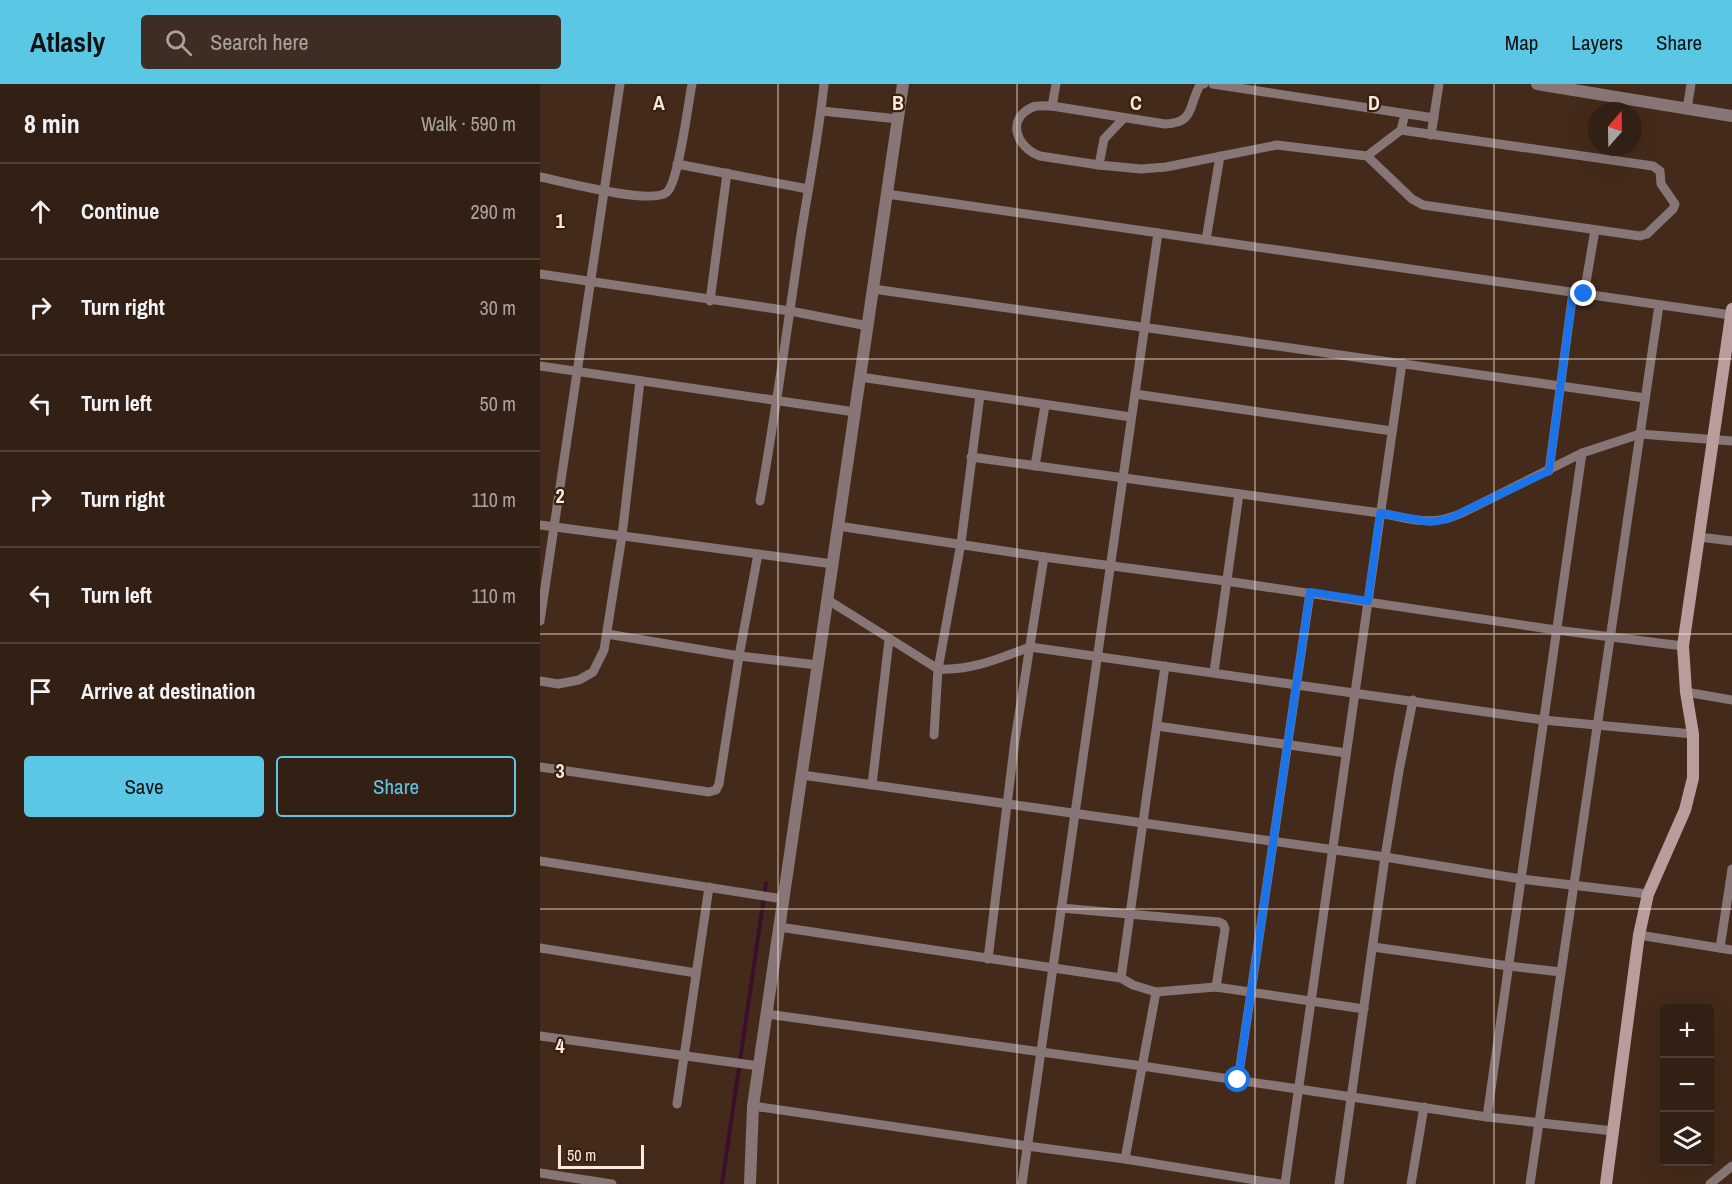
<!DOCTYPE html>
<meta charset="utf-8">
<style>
body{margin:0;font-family:"Archivo Narrow",sans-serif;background:#3e2d22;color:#f1f3f6}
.controls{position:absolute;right:18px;bottom:18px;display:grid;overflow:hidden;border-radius:6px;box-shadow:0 6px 24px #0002}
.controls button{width:54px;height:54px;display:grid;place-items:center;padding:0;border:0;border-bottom:2px solid #4e3e34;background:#332014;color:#f1f3f6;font:30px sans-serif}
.compass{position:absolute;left:1048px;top:18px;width:54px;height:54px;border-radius:50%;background:#332014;box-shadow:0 6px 24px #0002;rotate:20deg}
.scale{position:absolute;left:18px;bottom:15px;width:86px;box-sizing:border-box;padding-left:6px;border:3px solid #fae9de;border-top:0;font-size:16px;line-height:21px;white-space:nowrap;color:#fae9de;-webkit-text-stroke:4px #392110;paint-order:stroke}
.stop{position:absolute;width:18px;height:18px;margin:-14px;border:4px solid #1a73e8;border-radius:50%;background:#fff}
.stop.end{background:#1a73e8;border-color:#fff;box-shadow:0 2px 6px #0008}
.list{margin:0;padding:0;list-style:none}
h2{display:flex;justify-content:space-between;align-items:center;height:78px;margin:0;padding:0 24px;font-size:26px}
h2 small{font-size:20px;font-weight:400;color:#a9a3a0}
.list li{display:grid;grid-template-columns:39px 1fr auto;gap:18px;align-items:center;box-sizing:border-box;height:96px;padding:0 24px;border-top:2px solid #4e3e34}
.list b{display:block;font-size:22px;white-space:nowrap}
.list em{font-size:20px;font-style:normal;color:#a9a3a0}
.actions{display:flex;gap:12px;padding:18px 24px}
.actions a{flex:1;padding:14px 0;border:2px solid #5ac8e5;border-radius:6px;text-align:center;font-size:21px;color:#5ac8e5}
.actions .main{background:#5ac8e5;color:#111}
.icon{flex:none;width:33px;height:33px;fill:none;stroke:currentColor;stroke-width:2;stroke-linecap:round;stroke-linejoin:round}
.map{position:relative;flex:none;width:1192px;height:1100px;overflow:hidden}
header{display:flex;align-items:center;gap:36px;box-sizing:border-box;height:84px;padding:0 30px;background:#5ac8e5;color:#111}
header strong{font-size:28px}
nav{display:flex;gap:33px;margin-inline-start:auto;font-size:21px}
.search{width:420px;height:54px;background:#3e2d22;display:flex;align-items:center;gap:15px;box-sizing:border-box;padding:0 21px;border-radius:6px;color:#a9a3a0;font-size:22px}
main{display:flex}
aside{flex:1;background:#332014}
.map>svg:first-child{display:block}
</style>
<header>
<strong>Atlasly</strong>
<div class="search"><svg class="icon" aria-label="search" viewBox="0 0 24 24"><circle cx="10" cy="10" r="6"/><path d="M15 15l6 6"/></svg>Search here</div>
<nav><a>Map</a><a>Layers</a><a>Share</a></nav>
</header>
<main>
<aside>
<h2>8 min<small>Walk · 590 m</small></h2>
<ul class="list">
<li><svg class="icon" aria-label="ahead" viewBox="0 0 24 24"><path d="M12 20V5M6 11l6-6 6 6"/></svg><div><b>Continue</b></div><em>290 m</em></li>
<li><svg class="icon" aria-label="right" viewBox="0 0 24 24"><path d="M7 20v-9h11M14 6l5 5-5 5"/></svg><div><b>Turn right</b></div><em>30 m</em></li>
<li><svg class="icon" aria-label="left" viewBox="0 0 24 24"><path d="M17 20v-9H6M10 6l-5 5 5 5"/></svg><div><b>Turn left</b></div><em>50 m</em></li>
<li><svg class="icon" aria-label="right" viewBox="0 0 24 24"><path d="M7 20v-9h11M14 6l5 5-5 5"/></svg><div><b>Turn right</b></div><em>110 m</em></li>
<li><svg class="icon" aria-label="left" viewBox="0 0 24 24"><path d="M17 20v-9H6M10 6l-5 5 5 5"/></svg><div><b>Turn left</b></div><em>110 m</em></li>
<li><svg class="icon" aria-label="arrive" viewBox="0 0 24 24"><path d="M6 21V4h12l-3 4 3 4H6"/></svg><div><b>Arrive at destination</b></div></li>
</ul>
<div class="actions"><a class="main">Save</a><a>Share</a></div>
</aside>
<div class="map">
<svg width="1192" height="1100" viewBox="0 0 1192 1100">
<rect width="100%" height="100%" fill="#442a1a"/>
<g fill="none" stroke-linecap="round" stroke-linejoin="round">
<path stroke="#3b0f29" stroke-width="4" d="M182 1100 226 799"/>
<g stroke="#877675" stroke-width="9">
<path d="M664 0 660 1C648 22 655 39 625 40L512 22C506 22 498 21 493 23 465 35 477 64 500 72L559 81 601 85 626 83 737 61 827 72 872 115 883 121 1100 152 1107 150 1133 125 1135 120 1121 100 1120 87 1113 82 861 46"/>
<path d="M673 0 894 34"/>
<path d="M512 22 516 0"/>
<path d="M1147 25 1151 0"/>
<path d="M282 27 358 35"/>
<path d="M891 51 899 0"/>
<path d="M827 72 861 46 865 30"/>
<path d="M137 80 268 105"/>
<path d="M559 81 564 55 584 34"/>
<path d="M0 93C21 97 112 122 127 108 139 97 148 19 152 0"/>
<path d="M347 110 1191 231"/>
<path d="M666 156 680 72"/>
<path d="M0 190 250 227 328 242"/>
<path d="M333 205 1105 314"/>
<path d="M1044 210 1055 146"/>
<path d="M170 217 187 89"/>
<path d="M0 282 315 328"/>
<path d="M320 293 591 333"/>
<path d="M595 310 852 347"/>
<path d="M431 373 840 429C872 435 891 443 922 429L1042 369 1100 350 1192 357"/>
<path d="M495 382 505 321"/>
<path d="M1009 387 1033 208"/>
<path d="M220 417C236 328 248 239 261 150 269 100 279 50 284 0"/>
<path d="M0 441 293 480"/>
<path d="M298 442 504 473 686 497 1016 546 1143 562"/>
<path d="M1159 453 1192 457"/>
<path d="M288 516 398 585C431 587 460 574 490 563L1003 636 1153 650"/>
<path d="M0 537 80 0"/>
<path d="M67 550 199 572 278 581"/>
<path d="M674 588 699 410"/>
<path d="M0 597 18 600 39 596 53 588 64 566 82 452 100 297"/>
<path d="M1146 608 1192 616"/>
<path d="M617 642 806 669"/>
<path d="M394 651 398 585 421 459 440 311"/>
<path d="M0 683 169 708 176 706 179 700 199 572 218 470"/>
<path d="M262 691 845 773 981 795 1108 810"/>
<path d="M332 701 349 556"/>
<path d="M0 777 243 815"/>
<path d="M521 824 679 838 683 840 685 845 676 903"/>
<path d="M239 843 581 894 593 901 616 908 676 903 824 925"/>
<path d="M1099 851 1192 866"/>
<path d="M833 863 969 882 1021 888"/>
<path d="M0 864 156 889"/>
<path d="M1180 864 1192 785"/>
<path d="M448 875 475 656 504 473"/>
<path d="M581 894 625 582"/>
<path d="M227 930 602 982 947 1033 1073 1047"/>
<path d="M0 952 219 982"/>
<path d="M698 996 770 509"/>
<path d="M137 1020 169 803"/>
<path d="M213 1022 487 1062 585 1075 740 1100"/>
<path d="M947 1033 1042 369"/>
<path d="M585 1075 616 908"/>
<path d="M0 1089 72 1100"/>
<path d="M482 1100 618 149"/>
<path d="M745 1100 862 279"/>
<path d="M799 1100 845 773 859 687 873 616"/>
<path d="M871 1100 884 1023"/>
<path d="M990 1100 1119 221"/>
<path d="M1170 1100 1192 1082"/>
</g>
<g stroke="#877675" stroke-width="12">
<path d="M997 0 1192 32"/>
<path d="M210 1100 213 1022 363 0"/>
</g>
<path stroke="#b89d9c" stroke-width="12" d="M1066 1100 1099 851 1108 810 1145 726 1153 694V650L1146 608 1143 562 1192 225"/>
</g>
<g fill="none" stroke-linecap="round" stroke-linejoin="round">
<path stroke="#1a73e8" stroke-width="8" d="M698 996 770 508 828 517 840 429 890 438 908 435 1009 387 1033 208 1044 210"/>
</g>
<path fill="none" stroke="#fae9de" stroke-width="1.5" stroke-opacity="0.55" d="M238 0V1100M477 0V1100M715 0V1100M954 0V1100M0 275H1192M0 550H1192M0 825H1192"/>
<g font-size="20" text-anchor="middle" font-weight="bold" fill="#fae9de" stroke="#392110" stroke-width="4.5" stroke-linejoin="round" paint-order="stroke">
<text x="119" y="26">A</text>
<text x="358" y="26">B</text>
<text x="596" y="26">C</text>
<text x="834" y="26">D</text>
<text x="20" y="144">1</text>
<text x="20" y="419">2</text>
<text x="20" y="694">3</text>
<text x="20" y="969">4</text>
</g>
</svg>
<div class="controls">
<button>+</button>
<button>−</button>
<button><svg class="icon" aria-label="layers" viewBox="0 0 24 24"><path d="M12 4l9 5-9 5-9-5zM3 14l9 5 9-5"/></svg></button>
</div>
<svg class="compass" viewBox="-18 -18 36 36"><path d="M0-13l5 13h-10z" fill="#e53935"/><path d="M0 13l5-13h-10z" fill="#a9a3a0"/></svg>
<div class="scale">50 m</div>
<div class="stop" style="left:698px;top:996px"></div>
<div class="stop end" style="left:1044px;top:210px"></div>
</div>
</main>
